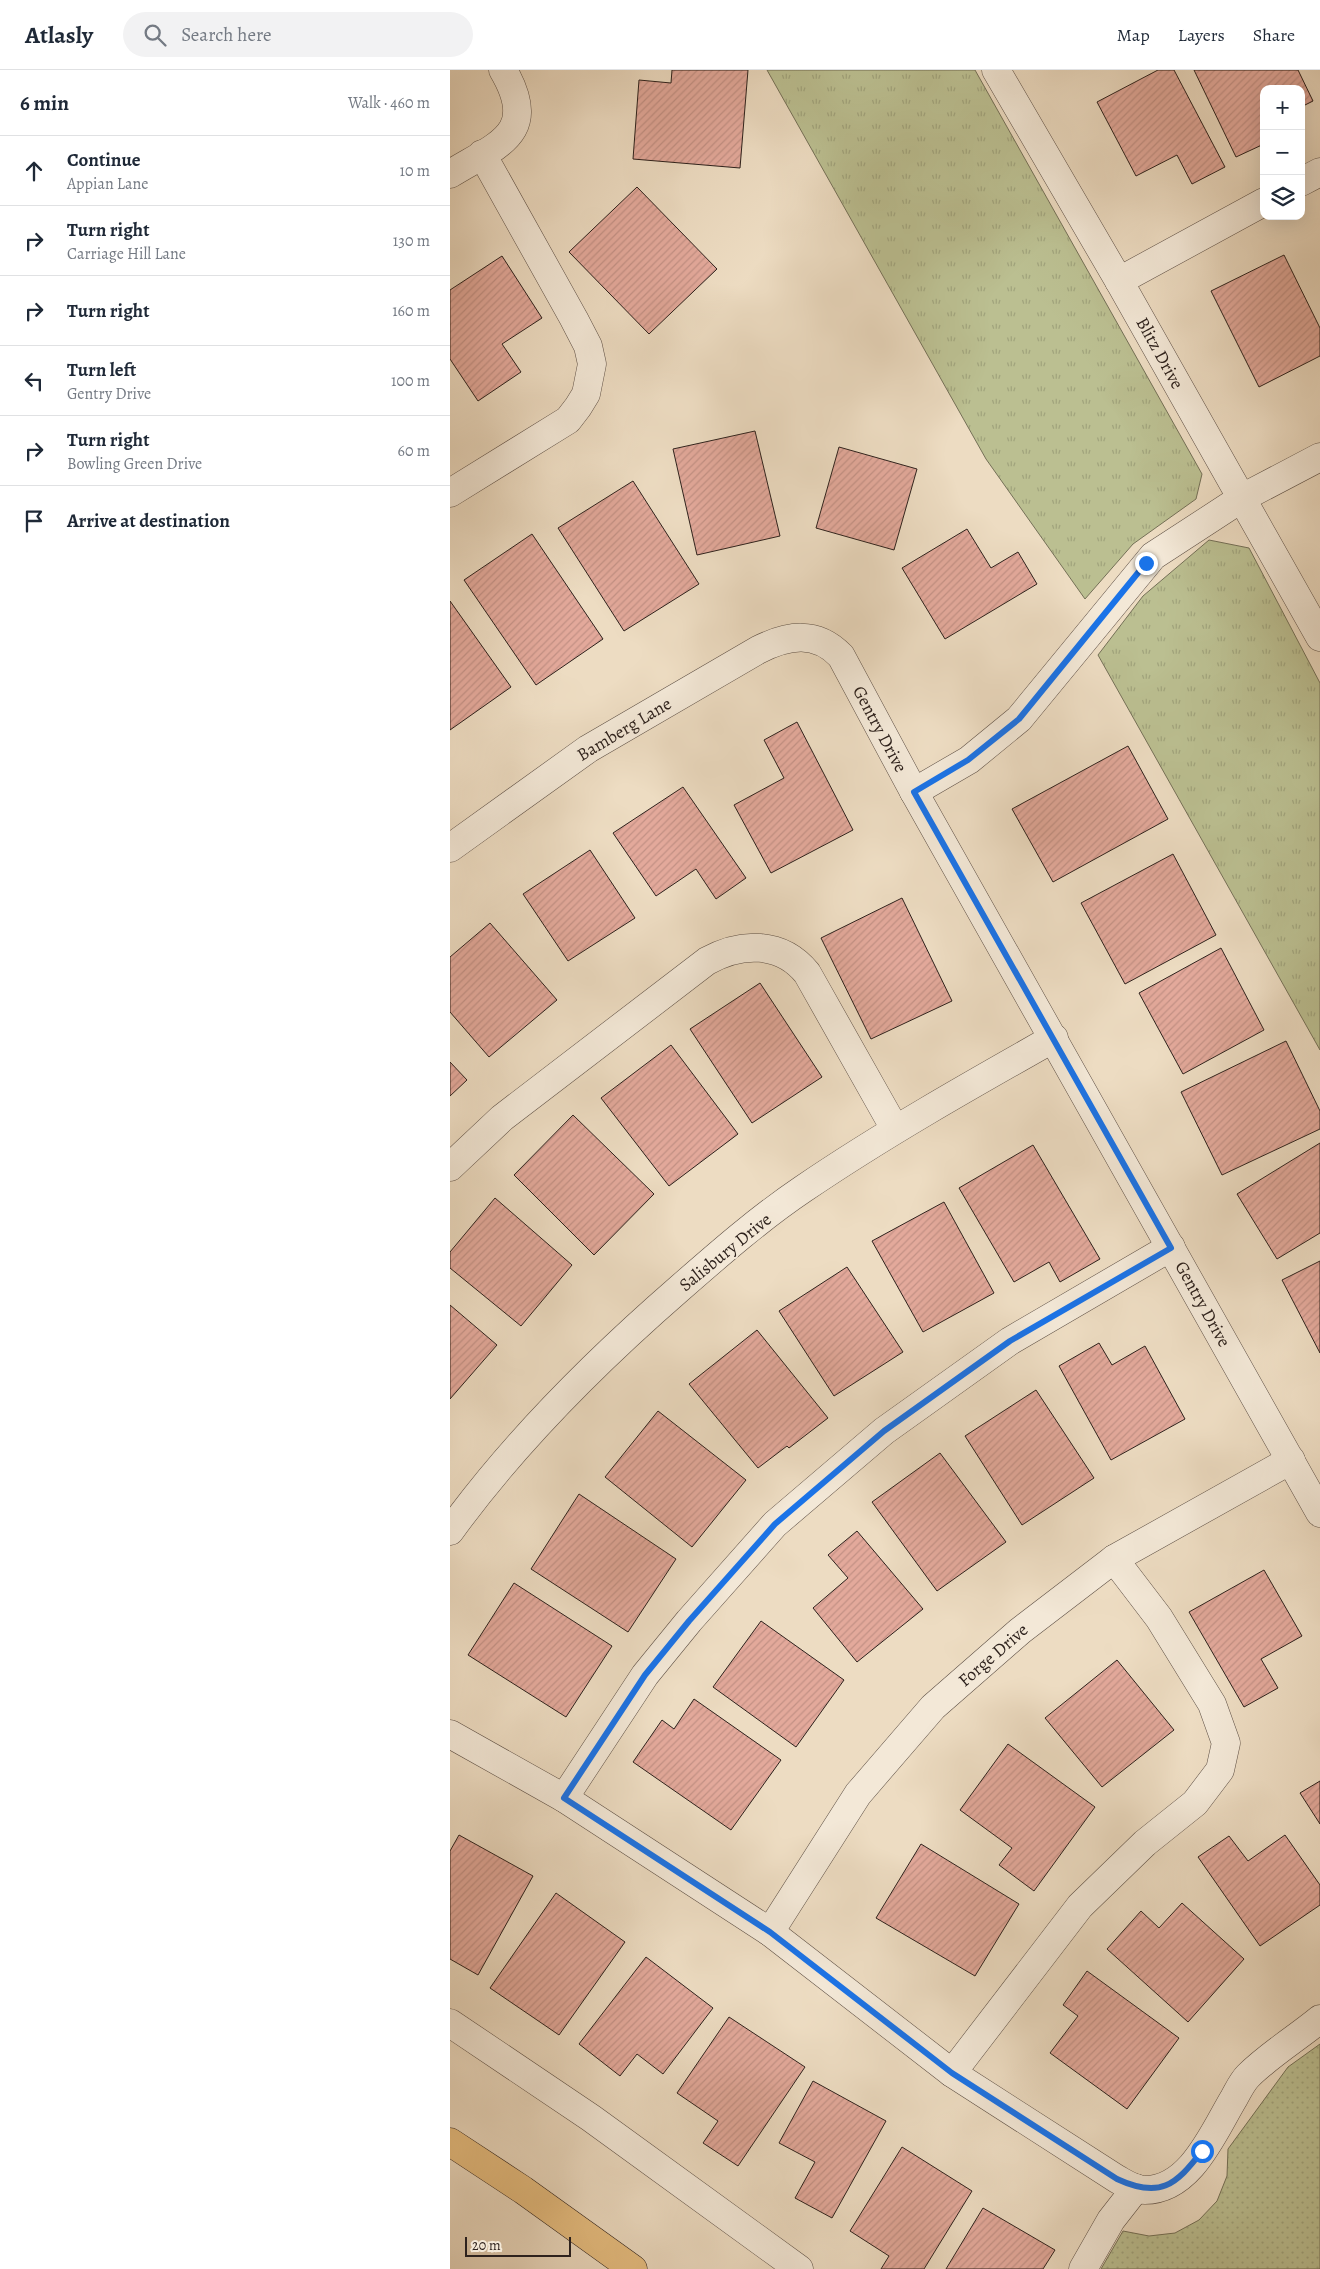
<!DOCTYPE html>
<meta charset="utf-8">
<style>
body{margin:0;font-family:Alegreya,serif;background:#f2f2f3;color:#1f2937}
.controls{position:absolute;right:15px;top:15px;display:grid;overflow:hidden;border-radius:10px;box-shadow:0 5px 20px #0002}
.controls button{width:45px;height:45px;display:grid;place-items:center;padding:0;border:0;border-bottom:1px solid #e0e1e3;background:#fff;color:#1f2937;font:25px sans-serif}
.scale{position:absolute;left:15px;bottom:12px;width:106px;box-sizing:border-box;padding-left:5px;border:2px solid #2e221d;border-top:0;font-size:14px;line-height:18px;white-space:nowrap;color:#2e221d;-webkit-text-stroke:4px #f3e8d7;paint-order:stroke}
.stop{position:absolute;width:15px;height:15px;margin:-11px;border:4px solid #1a73e8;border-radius:50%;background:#fff}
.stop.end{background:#1a73e8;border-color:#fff;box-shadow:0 1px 5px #0008}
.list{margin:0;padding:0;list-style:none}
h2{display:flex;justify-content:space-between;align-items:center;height:65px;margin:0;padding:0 20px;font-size:21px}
h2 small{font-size:16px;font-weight:400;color:#747a83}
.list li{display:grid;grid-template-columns:32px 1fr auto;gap:15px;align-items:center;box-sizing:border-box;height:70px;padding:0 20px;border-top:1px solid #e0e1e3}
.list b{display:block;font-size:19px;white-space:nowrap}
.list p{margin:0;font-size:16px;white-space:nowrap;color:#747a83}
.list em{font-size:16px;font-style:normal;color:#747a83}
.icon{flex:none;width:28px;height:28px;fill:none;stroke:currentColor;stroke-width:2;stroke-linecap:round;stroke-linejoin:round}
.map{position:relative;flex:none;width:870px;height:2199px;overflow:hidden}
header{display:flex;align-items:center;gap:30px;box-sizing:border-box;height:70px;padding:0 25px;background:#fff;border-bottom:1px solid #e0e1e3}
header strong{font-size:24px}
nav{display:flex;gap:28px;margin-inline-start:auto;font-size:18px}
.search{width:350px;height:45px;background:#f2f2f3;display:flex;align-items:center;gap:12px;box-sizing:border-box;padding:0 18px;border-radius:28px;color:#747a83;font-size:19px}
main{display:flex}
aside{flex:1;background:#fff}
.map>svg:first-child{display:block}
</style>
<header>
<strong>Atlasly</strong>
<div class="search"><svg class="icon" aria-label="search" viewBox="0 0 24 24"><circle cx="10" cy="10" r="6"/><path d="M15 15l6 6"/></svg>Search here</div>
<nav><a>Map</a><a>Layers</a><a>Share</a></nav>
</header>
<main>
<aside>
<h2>6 min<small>Walk · 460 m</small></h2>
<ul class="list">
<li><svg class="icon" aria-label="ahead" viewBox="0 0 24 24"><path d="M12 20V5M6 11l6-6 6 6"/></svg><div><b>Continue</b><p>Appian Lane</p></div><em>10 m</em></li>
<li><svg class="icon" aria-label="right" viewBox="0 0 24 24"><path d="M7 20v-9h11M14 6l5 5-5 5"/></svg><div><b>Turn right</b><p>Carriage Hill Lane</p></div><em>130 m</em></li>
<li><svg class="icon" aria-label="right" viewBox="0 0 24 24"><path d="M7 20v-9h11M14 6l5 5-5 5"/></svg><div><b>Turn right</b></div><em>160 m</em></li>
<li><svg class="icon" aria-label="left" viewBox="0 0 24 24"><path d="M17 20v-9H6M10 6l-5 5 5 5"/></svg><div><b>Turn left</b><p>Gentry Drive</p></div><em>100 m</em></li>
<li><svg class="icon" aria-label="right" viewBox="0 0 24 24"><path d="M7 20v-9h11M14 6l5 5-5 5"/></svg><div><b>Turn right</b><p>Bowling Green Drive</p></div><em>60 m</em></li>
<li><svg class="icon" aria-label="arrive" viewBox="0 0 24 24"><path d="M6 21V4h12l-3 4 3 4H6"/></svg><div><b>Arrive at destination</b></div></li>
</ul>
</aside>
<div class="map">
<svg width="870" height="2199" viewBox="0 0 870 2199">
<defs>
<pattern id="grass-tufts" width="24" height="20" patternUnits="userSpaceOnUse" patternTransform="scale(1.25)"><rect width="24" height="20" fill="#bbbf91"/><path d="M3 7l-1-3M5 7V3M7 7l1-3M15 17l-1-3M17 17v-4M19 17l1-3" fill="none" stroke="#a1a47d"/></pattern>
<pattern id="park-dots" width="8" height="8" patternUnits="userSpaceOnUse" patternTransform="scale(1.25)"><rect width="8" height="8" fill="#bbbf91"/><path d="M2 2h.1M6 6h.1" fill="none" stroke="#a1a47d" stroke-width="1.8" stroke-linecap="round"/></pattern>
<pattern id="building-hatch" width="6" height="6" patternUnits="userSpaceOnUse" patternTransform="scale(1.25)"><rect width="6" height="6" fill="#e3a99b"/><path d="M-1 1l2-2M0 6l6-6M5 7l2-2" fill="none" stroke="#c39185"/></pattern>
</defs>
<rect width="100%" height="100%" fill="#eddcc2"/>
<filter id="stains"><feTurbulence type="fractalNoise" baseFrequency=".004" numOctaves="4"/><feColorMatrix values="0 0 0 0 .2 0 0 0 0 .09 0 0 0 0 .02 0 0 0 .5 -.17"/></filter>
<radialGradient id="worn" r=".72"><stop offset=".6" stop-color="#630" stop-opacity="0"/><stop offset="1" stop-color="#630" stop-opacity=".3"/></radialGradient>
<g fill="url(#grass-tufts)" stroke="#747057">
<path d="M317 0H525L752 404 746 429 683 474 635 529 536 389Z"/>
<path d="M759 470 799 478 870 613V980L648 585 693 526Z"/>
</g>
<path fill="url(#park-dots)" stroke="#747057" d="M870 1974V2199H651L673 2161 699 2166 725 2163 749 2150 767 2131 777 2106 778 2079 838 1997Z"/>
<g fill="url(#building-hatch)" stroke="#2e221d">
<path d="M222 0H298L290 98 183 89 189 10 221 13Z"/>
<path d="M708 0H724L775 97 742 114 727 85 686 106 647 32Z"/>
<path d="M744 0H848L863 31 851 37V19H814V74L786 87Z"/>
<path d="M187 117 267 199 199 264 119 182Z"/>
<path d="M834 185 870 258V286L809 317 761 221Z"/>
<path d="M52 186 92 248 52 274 71 302 28 331 0 289V220Z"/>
<path d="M305 361 330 466 247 485 223 379Z"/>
<path d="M389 377 467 399 444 480 366 458Z"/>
<path d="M183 411 249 514 174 561 108 458Z"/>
<path d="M517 459 541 498 568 482 587 514 495 569 452 498Z"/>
<path d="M82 464 153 569 86 615 14 510Z"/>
<path d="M0 531 61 617 0 660Z"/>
<path d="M347 652 403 760 321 803 284 735 334 708 314 670Z"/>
<path d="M678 676 718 749 603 812 562 739Z"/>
<path d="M233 717 296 808 266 829 246 799 206 826 163 763Z"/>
<path d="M140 780 185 848 118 891 73 824Z"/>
<path d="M723 784 766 865 675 914 631 833Z"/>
<path d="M452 828 502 931 421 969 371 868Z"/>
<path d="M40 853 107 930 39 987 0 942V887Z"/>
<path d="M771 878 814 960 733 1004 689 923Z"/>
<path d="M310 913 372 1007 302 1053 240 959Z"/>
<path d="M836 971 870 1041V1059L772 1105 731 1022Z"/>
<path d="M221 975 288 1064 219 1116 151 1028Z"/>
<path d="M0 992 17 1010 0 1026Z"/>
<path d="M123 1045 204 1124 144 1185 64 1105Z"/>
<path d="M870 1073V1163L827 1189 787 1124Z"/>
<path d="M583 1075 650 1189 610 1212 599 1192 564 1212 509 1118Z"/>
<path d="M45 1128 122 1195 71 1256 0 1198V1182Z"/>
<path d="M494 1132 544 1223 473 1262 422 1171Z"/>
<path d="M870 1191V1283L832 1210Z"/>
<path d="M397 1197 453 1282 384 1326 329 1241Z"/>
<path d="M0 1235 47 1275 0 1329Z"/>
<path d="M307 1260 378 1348 339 1378 337 1376 308 1398 239 1314Z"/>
<path d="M649 1273 662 1295 695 1276 735 1349 661 1390 609 1296Z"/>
<path d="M586 1320 644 1408 572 1455 515 1366Z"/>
<path d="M208 1341 296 1410 242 1477 155 1407Z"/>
<path d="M490 1383 556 1472 487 1521 422 1432Z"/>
<path d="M129 1424 226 1489 178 1562 81 1499Z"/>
<path d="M407 1461 473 1539 407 1592 363 1538 398 1508 378 1485Z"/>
<path d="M814 1500 852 1566 811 1589 828 1618 794 1637 739 1542Z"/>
<path d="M64 1513 162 1576 116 1647 18 1585Z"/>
<path d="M311 1551 394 1610 346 1677 263 1617Z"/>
<path d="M667 1590 724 1660 652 1717 595 1648Z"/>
<path d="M244 1629 331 1690 281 1760 183 1692 212 1650 224 1659Z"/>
<path d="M558 1674 645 1737 584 1821 549 1795 562 1778 510 1740Z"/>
<path d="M870 1711V1754L850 1723Z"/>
<path d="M9 1765 83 1806 28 1905 0 1889V1781Z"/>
<path d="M835 1765 870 1815V1835L810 1876 748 1787 779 1766 798 1791Z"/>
<path d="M471 1774 569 1834 525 1906 426 1848Z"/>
<path d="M106 1823 175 1872 109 1965 40 1918Z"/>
<path d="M732 1833 794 1889 738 1952 657 1879 691 1841 709 1858Z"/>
<path d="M196 1887 263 1938 213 2004 187 1984 170 2006 129 1974Z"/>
<path d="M637 1901 729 1968 677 2039 600 1983 628 1946 613 1935Z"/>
<path d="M279 1947 355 1997 288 2096 253 2073 268 2051 227 2023Z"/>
<path d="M363 2011 436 2051 382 2148 345 2128 365 2092 329 2073Z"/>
<path d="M452 2077 522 2121 474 2199H431L439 2186 400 2161Z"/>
<path d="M533 2138 605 2180 593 2199H496Z"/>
</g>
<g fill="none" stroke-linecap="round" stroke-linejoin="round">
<defs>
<g id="minor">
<path d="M546 0 669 211 870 567"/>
<path d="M0 104C49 74 90 63 53 0"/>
<path d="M851 112 870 102"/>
<path d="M669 211 814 132"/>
<path d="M0 423 118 350 128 337 136 324 142 294 138 276 124 249 32 84"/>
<path d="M464 722 519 690 569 649 703 486 792 428 870 387"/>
<path d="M0 778 138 679 308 580C338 565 366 560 391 586L464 722 870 1443"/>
<path d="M0 1097 52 1048 257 891C291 872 331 871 357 903L445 1059"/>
<path d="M0 1461C65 1371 146 1291 230 1218 270 1183 310 1148 353 1119 434 1064 519 1016 604 968"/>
<path d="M0 1664 114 1728 320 1862 502 2003 667 2109C676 2114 685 2120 695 2120 741 2120 764 2061 784 2028 788 2021 792 2012 798 2006 819 1985 847 1968 870 1949"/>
<path d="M114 1728 195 1605 239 1551 325 1454 434 1361 560 1271 721 1177"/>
<path d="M320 1862 408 1724 483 1637 570 1561 664 1489 841 1390"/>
<path d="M0 1953 141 2048 349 2199"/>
<path d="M502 2003 630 1836 695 1773 745 1733 770 1700 776 1673 762 1634 709 1548 664 1489"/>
<path d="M633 2199 661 2150 686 2118"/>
</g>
<path id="major" d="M0 2072 73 2120 183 2199"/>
</defs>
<use href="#minor" stroke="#5e5046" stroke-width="29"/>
<use href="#major" stroke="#2e221d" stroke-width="29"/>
<use href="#minor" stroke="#f3e8d7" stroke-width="28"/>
<use href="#major" stroke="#e6be81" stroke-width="28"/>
</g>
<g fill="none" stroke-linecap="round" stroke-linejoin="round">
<path stroke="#1a73e8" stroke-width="6" d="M696 493 569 649 518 690 464 722 721 1178 560 1271 434 1361 325 1454 239 1551 195 1605 114 1728 320 1862 502 2003 667 2109C710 2129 726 2115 752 2081"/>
</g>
<g text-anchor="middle" stroke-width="4" stroke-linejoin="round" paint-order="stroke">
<g font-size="18" fill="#2e221d" stroke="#f3e8d7">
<text transform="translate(710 283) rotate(61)" y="6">Blitz Drive</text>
<text transform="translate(174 659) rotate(-31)" y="6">Bamberg Lane</text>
<text transform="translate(430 659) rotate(62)" y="6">Gentry Drive</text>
<text transform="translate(275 1182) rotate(-39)" y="6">Salisbury Drive</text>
<text transform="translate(753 1234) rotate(61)" y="6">Gentry Drive</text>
<text transform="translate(543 1585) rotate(-41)" y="6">Forge Drive</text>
</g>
</g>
<rect width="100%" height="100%" filter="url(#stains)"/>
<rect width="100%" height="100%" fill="url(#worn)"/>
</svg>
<div class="controls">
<button>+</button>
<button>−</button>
<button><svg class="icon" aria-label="layers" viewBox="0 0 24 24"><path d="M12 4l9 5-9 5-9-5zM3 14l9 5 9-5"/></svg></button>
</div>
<div class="scale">20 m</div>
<div class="stop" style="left:752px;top:2081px"></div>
<div class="stop end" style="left:696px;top:493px"></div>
</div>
</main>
